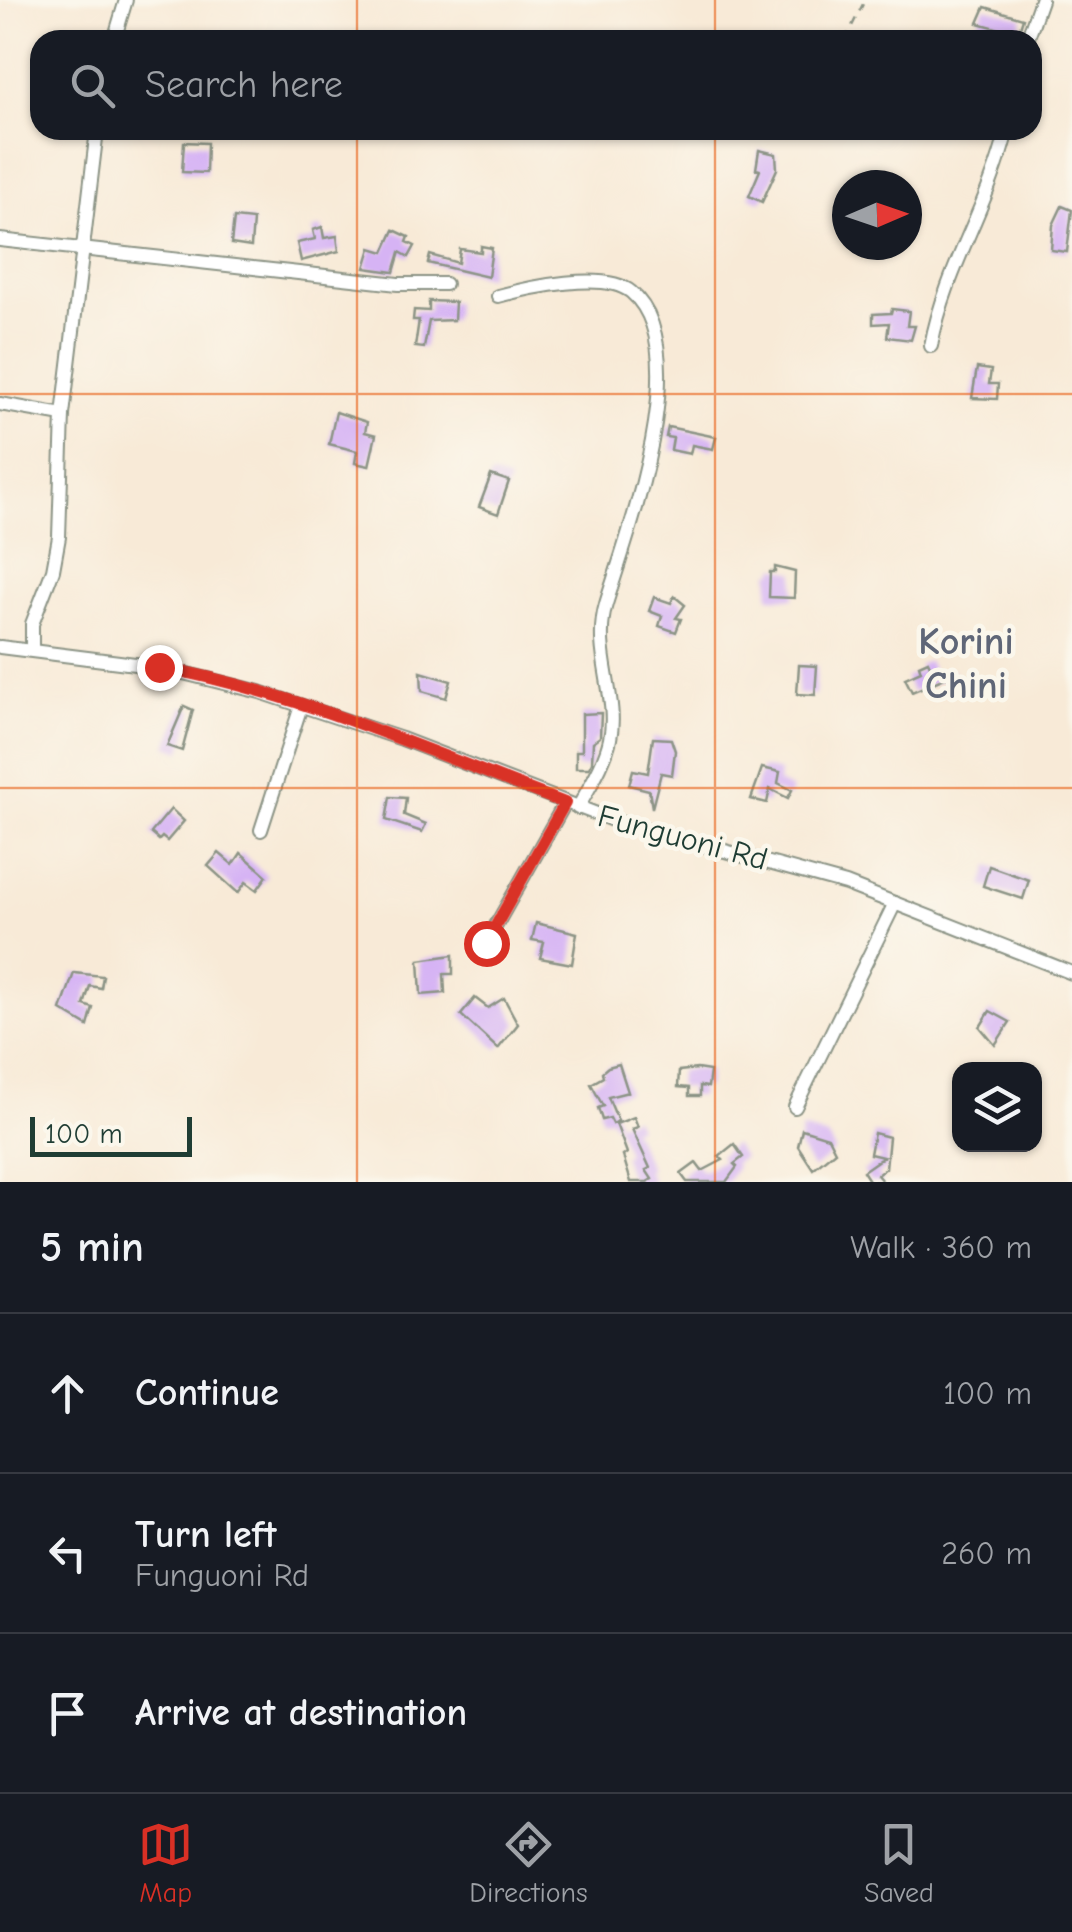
<!DOCTYPE html>
<meta charset="utf-8">
<style>
body{margin:0;font-family:"Comic Neue",sans-serif;background:#20242c;color:#f1f3f6}
.controls{position:absolute;right:30px;bottom:30px;display:grid;overflow:hidden;border-radius:20px;box-shadow:0 2px 8px #0004}
.controls button{width:90px;height:90px;display:grid;place-items:center;padding:0;border:0;border-bottom:2px solid #363941;background:#171b24;color:#f1f3f6;font:50px sans-serif}
.compass{position:absolute;left:832px;top:170px;width:90px;height:90px;border-radius:50%;background:#171b24;box-shadow:0 2px 8px #0004;rotate:88deg}
.scale{position:absolute;left:30px;bottom:25px;width:162px;box-sizing:border-box;padding-left:10px;border:5px solid #1f3d34;border-top:0;font-size:28px;line-height:35px;white-space:nowrap;color:#1f3d34;-webkit-text-stroke:8px #fbf7ec;paint-order:stroke}
.stop{position:absolute;width:30px;height:30px;margin:-22px;border:8px solid #d93025;border-radius:50%;background:#fff}
.stop.end{background:#d93025;border-color:#fff;box-shadow:0 2px 10px #0008}
.list{margin:0;padding:0;list-style:none}
h2{display:flex;justify-content:space-between;align-items:center;height:130px;margin:0;padding:0 40px;font-size:42px}
h2 small{font-size:32px;font-weight:400;color:#9ea1a6}
.list li{display:grid;grid-template-columns:65px 1fr auto;gap:30px;align-items:center;box-sizing:border-box;height:160px;padding:0 40px;border-top:2px solid #363941}
.list b{display:block;font-size:38px;white-space:nowrap}
.list p{margin:0;font-size:32px;white-space:nowrap;color:#9ea1a6}
.list em{font-size:32px;font-style:normal;color:#9ea1a6}
.icon{flex:none;width:55px;height:55px;fill:none;stroke:currentColor;stroke-width:2;stroke-linecap:round;stroke-linejoin:round}
.map{position:relative;flex:none;width:1072px;height:1182px;overflow:hidden}
.search{position:absolute;background:#171b24;box-shadow:0 2px 8px #0004;left:30px;right:30px;top:30px;height:110px;display:flex;align-items:center;gap:25px;box-sizing:border-box;padding:0 35px;border-radius:30px;color:#9ea1a6;font-size:38px}
.sheet{height:610px;background:#171b24}
nav{display:flex;justify-content:space-around;align-items:center;box-sizing:border-box;height:140px;border-top:2px solid #363941;background:#171b24;font-size:28px;color:#9ea1a6}
nav a{display:grid;justify-items:center;gap:5px}
nav .on{color:#d93025}
.map>svg:first-child{display:block}
</style>
<div class="map">
<svg width="1072" height="1182" viewBox="0 0 1072 1182">
<rect width="100%" height="100%" fill="#fbf7ec"/>
<filter id="ink" filterUnits="userSpaceOnUse"><feTurbulence type="fractalNoise" baseFrequency=".01" numOctaves="2"/><feDisplacementMap in="SourceGraphic" scale="20" xChannelSelector="R" yChannelSelector="G"/><feConvolveMatrix kernelMatrix="1 2 1 2 8 2 1 2 1" color-interpolation-filters="sRGB"/></filter>
<filter id="wash" filterUnits="userSpaceOnUse"><feTurbulence type="fractalNoise" baseFrequency=".0048" numOctaves="4" result="noise"/><feDisplacementMap in="SourceGraphic" scale="40" xChannelSelector="R" yChannelSelector="G"/><feGaussianBlur stdDeviation="2.25" result="paint"/><feColorMatrix in="noise" values="0 0 0 0 0 0 0 0 0 0 0 0 0 0 0 0 0 1.4 0 .05"/><feComposite in="paint" operator="in"/></filter>
<g filter="url(#wash)">
<rect width="100%" height="100%" fill="#f8ead7"/>
<g id="blocks">
<g fill="#d6b3f4">
<path d="M985 7 1023 18 1018 34 978 23Z"/>
<path d="M184 142 207 143 206 173 182 172Z"/>
<path d="M759 150 776 154 777 169 762 202 749 196 760 170 756 169Z"/>
<path d="M1062 206 1072 210 1067 252 1051 250 1053 225Z"/>
<path d="M234 218 253 220 251 247 231 244Z"/>
<path d="M322 227 324 238 337 236 339 251 301 261 297 243 315 239 313 230Z"/>
<path d="M394 230 409 237 407 242 415 246 409 257 400 252 394 272 365 268 371 248 384 252Z"/>
<path d="M481 246 492 248 488 277 428 263 430 255 458 263 460 249 481 252Z"/>
<path d="M429 301 455 302 454 320 429 321 424 348 415 347 419 320H413L414 310 429 311Z"/>
<path d="M892 309 909 311 907 326H915L911 340 887 337 889 323 873 324V314L891 313Z"/>
<path d="M977 368 991 370 989 384H998L997 399 972 398Z"/>
<path d="M336 412 367 422 365 432 376 435 369 466 355 463 357 451 329 444Z"/>
<path d="M668 427 716 437 713 449 692 445 690 454 671 450 673 438 666 437Z"/>
<path d="M491 475 509 481 498 514 479 507Z"/>
<path d="M775 567 795 572 794 598 769 597 770 572H775Z"/>
<path d="M674 596 685 605 676 618 681 619 676 632 659 626 662 616 649 611 654 597 671 603Z"/>
<path d="M928 661 934 674 952 670 954 674 912 692 905 678 921 671 919 665Z"/>
<path d="M799 665 817 666 815 695 797 694Z"/>
<path d="M421 672 451 681 446 698 422 691Z"/>
<path d="M184 706 193 710 182 751 167 746Z"/>
<path d="M601 713 600 737 593 742 592 762 589 768H576V751H582V714Z"/>
<path d="M653 738 671 739 675 751 672 775 661 773 652 808 649 790 629 785 633 770 648 773Z"/>
<path d="M762 768 780 772 778 783 792 790 788 798 770 789 767 803 751 799Z"/>
<path d="M390 797 406 798 404 815 426 824 422 832 386 820Z"/>
<path d="M171 809 184 821 167 841 162 837 159 840 151 833Z"/>
<path d="M219 853 233 865 241 853 267 876 257 890 246 882 238 893 208 866Z"/>
<path d="M989 866 1029 880 1023 899 983 886Z"/>
<path d="M536 923 577 933 572 964 540 958 544 942 532 940Z"/>
<path d="M453 955V974H444L445 993 421 995 419 960Z"/>
<path d="M74 973 103 976 101 988 90 986 84 1005 93 1008 88 1026 61 1010Z"/>
<path d="M475 998 488 1008 504 998 518 1024 498 1049 461 1015Z"/>
<path d="M990 1011 1010 1022 995 1045 980 1027Z"/>
<path d="M619 1064 628 1092 608 1097 618 1121 613 1124 610 1118 602 1120 598 1108 603 1106 591 1084 603 1077 602 1072 608 1067Z"/>
<path d="M697 1069 710 1071 708 1087 700 1086V1096H689V1088L678 1087 679 1071Z"/>
<path d="M634 1117 638 1127 632 1129 650 1168 646 1170 652 1179 647 1182H631L623 1156 627 1153 616 1124Z"/>
<path d="M802 1129 828 1137 835 1151 813 1169 798 1146Z"/>
<path d="M874 1133 889 1137 886 1168 877 1175 883 1182H870L863 1171 883 1157 870 1154Z"/>
<path d="M734 1144 743 1157 734 1164 737 1167 726 1182H687L681 1174 696 1163 702 1171 723 1160 719 1156Z"/>
</g>
</g>
</g>
<g filter="url(#ink)">
<use href="#blocks" fill-opacity="0" stroke="#8c9486" stroke-width="2.5"/>
<g fill="none" stroke-linecap="round" stroke-linejoin="round">
<defs>
<g id="minor">
<path d="M114 40 126 0"/>
<path d="M1027 40 1041 0"/>
<path d="M0 240 398 284H445"/>
<path d="M498 296C528 288 605 270 631 292 698 349 627 535 606 604 592 651 619 697 610 739 605 763 589 787 578 808"/>
<path d="M931 346C945 270 989 205 1007 130"/>
<path d="M0 404 63 415"/>
<path d="M0 647 159 667 260 692 402 739 615 821 846 884 1072 973"/>
<path d="M32 650V624L53 570 59 537 63 415 97 130"/>
<path d="M261 830 301 706"/>
<path d="M486 943 565 803"/>
<path d="M795 1107 895 903"/>
</g>
</defs>
<use href="#minor" stroke="#8c9486" stroke-width="16"/>
<path stroke="#8c9486" stroke-width="2.5" stroke-dasharray="8 8" stroke-linecap="butt" d="M845 40 865 0"/>
<use href="#minor" stroke="#fff" stroke-width="12"/>
</g>
</g>
<g fill="none" stroke-linecap="round" stroke-linejoin="round" filter="url(#ink)">
<path stroke="#d93025" stroke-width="12" d="M159 667C299 692 432 753 565 803L486 943"/>
</g>
<path fill="none" stroke="#e8590c" stroke-width="2.5" stroke-opacity="0.55" d="M357 0V40M715 0V40M357 130V1182M715 130V1182M0 394H1072M0 788H1072"/>
<g text-anchor="middle" stroke-width="9" stroke-linejoin="round" paint-order="stroke">
<g font-size="32" fill="#1f3d34" stroke="#fbf7ec">
<text transform="translate(683 837) rotate(15)" y="11">Funguoni Rd</text>
</g>
<g font-size="38" font-weight="bold" fill="#5f6677" stroke="#fbf7ec">
<text x="966" y="654">Korini<tspan x="966" dy="44">Chini</tspan></text>
</g>
</g>
</svg>
<div class="controls">
<button><svg class="icon" aria-label="layers" viewBox="0 0 24 24"><path d="M12 4l9 5-9 5-9-5zM3 14l9 5 9-5"/></svg></button>
</div>
<svg class="compass" viewBox="-18 -18 36 36"><path d="M0-13l5 13h-10z" fill="#e53935"/><path d="M0 13l5-13h-10z" fill="#9ea1a6"/></svg>
<div class="scale">100 m</div>
<div class="stop" style="left:486px;top:943px"></div>
<div class="stop end" style="left:159px;top:667px"></div>
<div class="search"><svg class="icon" aria-label="search" viewBox="0 0 24 24"><circle cx="10" cy="10" r="6"/><path d="M15 15l6 6"/></svg>Search here</div>
</div>
<section class="sheet">
<h2>5 min<small>Walk · 360 m</small></h2>
<ul class="list">
<li><svg class="icon" aria-label="ahead" viewBox="0 0 24 24"><path d="M12 20V5M6 11l6-6 6 6"/></svg><div><b>Continue</b></div><em>100 m</em></li>
<li><svg class="icon" aria-label="left" viewBox="0 0 24 24"><path d="M17 20v-9H6M10 6l-5 5 5 5"/></svg><div><b>Turn left</b><p>Funguoni Rd</p></div><em>260 m</em></li>
<li><svg class="icon" aria-label="arrive" viewBox="0 0 24 24"><path d="M6 21V4h12l-3 4 3 4H6"/></svg><div><b>Arrive at destination</b></div></li>
</ul>
</section>
<nav>
<a class="on"><svg class="icon" aria-label="map" viewBox="0 0 24 24"><path d="M3 6l6-2 6 2 6-2v14l-6 2-6-2-6 2zM9 4v14M15 6v14"/></svg>Map</a>
<a><svg class="icon" aria-label="directions" viewBox="0 0 24 24"><path d="M12 3l9 9-9 9-9-9zM9 14v-3h6M13 9l2 2-2 2"/></svg>Directions</a>
<a><svg class="icon" aria-label="saved" viewBox="0 0 24 24"><path d="M7 4h10v16l-5-4-5 4z"/></svg>Saved</a>
</nav>
